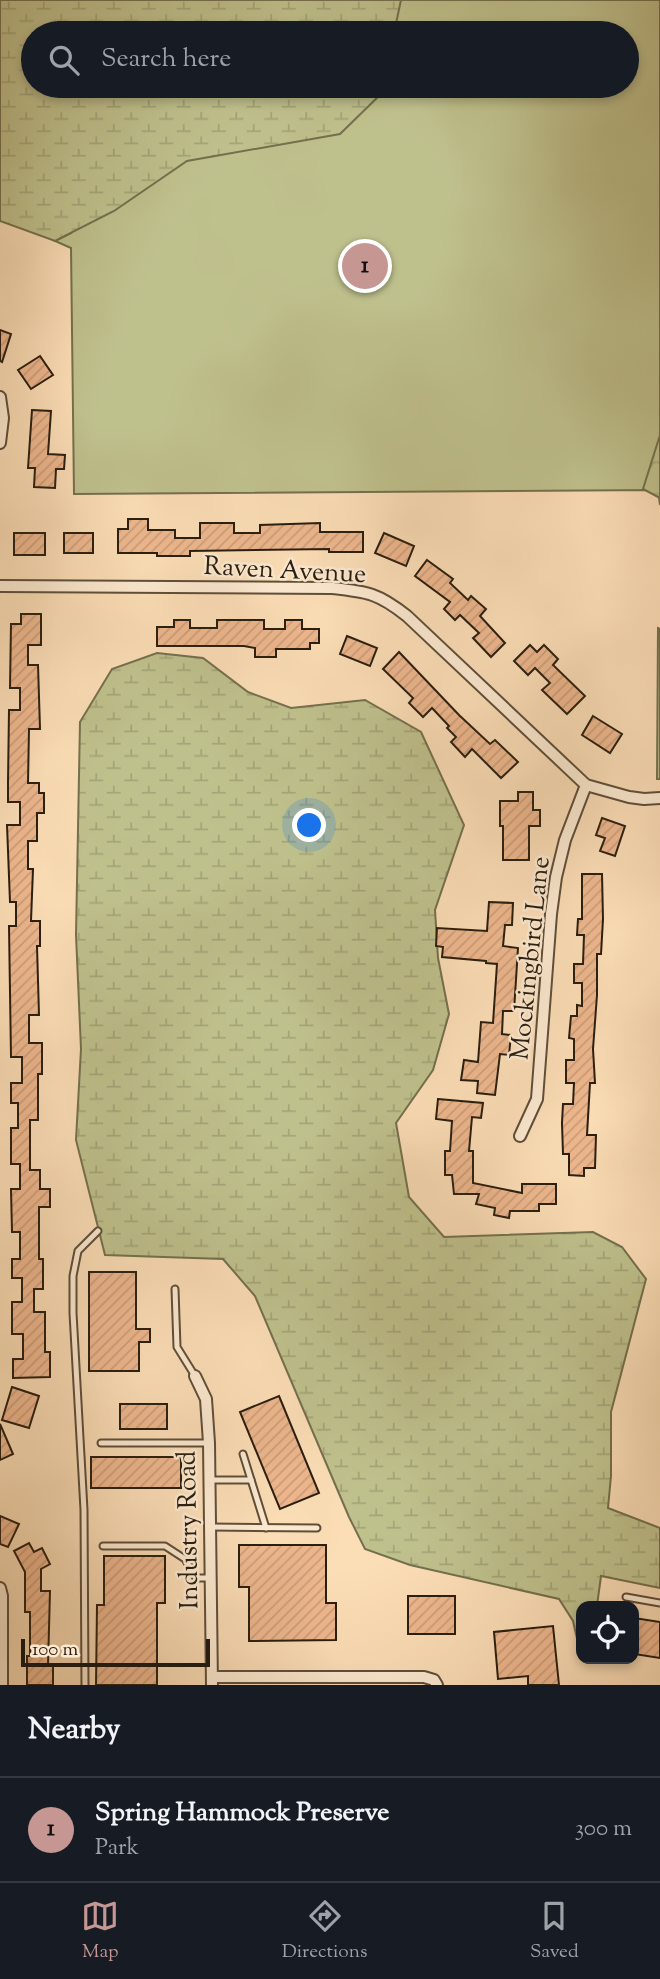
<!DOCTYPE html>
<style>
body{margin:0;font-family:"Sorts Mill Goudy",serif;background:#242831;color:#f1f3f6}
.controls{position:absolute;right:21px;bottom:21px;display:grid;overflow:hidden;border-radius:14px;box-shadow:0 4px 10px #0003}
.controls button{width:63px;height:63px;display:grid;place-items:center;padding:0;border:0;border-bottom:2px solid #363941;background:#171b24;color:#f1f3f6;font:35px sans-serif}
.scale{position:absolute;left:21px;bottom:18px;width:189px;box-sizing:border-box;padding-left:7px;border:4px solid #2a1e10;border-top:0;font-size:19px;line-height:24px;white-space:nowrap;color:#2a1e10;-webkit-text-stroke:5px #fce9d0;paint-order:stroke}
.you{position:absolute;left:310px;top:826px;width:24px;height:24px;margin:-18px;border:5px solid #fff;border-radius:50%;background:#1a73e8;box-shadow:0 0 0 10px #1a73e833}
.badge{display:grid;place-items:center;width:46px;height:46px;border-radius:50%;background:#c59692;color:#111;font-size:23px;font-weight:700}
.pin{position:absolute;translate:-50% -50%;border:4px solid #fff;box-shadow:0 2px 7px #0006}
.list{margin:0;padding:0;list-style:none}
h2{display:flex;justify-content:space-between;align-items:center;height:91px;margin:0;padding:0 28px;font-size:30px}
h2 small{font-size:23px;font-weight:400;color:#9ea1a6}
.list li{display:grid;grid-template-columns:46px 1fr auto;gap:21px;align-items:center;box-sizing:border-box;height:105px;padding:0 28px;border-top:2px solid #363941}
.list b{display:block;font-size:26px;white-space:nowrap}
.list p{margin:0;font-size:23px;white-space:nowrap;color:#9ea1a6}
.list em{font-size:23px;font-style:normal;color:#9ea1a6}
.icon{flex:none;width:38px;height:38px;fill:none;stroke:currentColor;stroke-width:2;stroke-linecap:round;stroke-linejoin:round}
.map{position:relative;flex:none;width:660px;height:1685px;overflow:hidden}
.search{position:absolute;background:#171b24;box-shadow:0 4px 10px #0003;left:21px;right:21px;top:21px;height:77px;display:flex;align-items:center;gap:18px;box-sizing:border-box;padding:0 24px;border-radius:38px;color:#9ea1a6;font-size:26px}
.sheet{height:196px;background:#171b24}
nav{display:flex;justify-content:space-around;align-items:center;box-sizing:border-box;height:98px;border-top:2px solid #363941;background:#171b24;font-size:19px;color:#9ea1a6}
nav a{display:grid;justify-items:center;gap:4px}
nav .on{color:#c59692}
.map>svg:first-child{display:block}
</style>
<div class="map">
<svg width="660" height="1685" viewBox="0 0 660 1685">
<defs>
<pattern id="forest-crowns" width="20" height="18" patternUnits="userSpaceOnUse" patternTransform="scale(1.75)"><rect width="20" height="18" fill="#bfc18d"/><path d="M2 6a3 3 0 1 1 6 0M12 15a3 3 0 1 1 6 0" fill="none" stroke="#a4a579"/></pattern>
<pattern id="wetland-marsh" width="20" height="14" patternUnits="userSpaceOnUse" patternTransform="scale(1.75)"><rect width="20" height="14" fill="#bfc18d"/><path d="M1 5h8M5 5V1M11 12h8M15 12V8" fill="none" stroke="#a4a579"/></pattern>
<pattern id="building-hatch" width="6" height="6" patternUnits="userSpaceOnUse" patternTransform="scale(1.75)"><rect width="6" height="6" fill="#eeb78e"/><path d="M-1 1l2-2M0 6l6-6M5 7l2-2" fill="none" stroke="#cc9d79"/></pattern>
</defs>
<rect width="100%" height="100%" fill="#fbddb6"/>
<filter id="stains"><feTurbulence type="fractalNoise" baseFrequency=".00286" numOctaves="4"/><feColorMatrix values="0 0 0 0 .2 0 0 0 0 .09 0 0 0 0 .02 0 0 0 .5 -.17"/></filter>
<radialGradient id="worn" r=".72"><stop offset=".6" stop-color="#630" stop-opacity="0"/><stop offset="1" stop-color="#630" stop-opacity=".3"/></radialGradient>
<g fill="#bfc18d" stroke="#74704e" stroke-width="2" fill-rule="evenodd">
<path d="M0 0H660V505L658 490 74 494 71 248 55 241 71 233 0 110ZM33 33H627V86H33Z"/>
<path d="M658 628 660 629V779H657Z"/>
</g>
<path fill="url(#forest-crowns)" stroke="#74704e" stroke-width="2" d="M660 435V498L643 489Z"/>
<g fill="url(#wetland-marsh)" stroke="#74704e" stroke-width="2">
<path d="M0 0H401L394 33H33V86H384V91L340 134 187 161 114 211 55 241 0 221Z"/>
<path d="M157 653 203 658 248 692 291 708 365 700 421 732 464 825 435 910 438 958 449 1014 433 1070 396 1123 409 1197 444 1237 593 1232 622 1247 646 1279 611 1412V1476L608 1508 660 1528V1588L601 1576 597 1606H581V1656L573 1621 559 1599 410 1565 365 1549 349 1517 255 1296 223 1259 105 1255 76 1140 81 1049 76 935 80 722 112 669Z"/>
</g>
<g fill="url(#building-hatch)" stroke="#2a1e10" stroke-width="2">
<path d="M0 330 11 334 2 362 0 361Z"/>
<path d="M40 356 53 375 31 389 18 370Z"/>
<path d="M32 410 51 411 48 454 65 455 64 469H56L55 488 34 487 35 468H28Z"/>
<path d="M128 519H148V530H175V538H200V523H234V533H260V525L320 523V532H363V552H329V549L190 551V556H157V553H118V529H128Z"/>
<rect x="14" y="533" width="31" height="22"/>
<rect x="64" y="533" width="29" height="20"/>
<path d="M384 533 414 546 406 566 375 553Z"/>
<path d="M427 560 453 579 450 583 468 600 471 596 486 609 480 616 505 643 491 657 473 638 479 633 460 615 455 620 444 609 450 602 415 576Z"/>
<path d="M21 614H41V645H28V665H38L40 729H29L28 783H39V793H44V813H37V841H28V869H33L31 921H40V946H37L39 1015H29V1043H42V1074H38V1120H30V1170H40V1189H50V1207H39V1259H43V1289H34V1312H45V1352H50V1377L13 1378V1359H23V1334H12V1302H22V1278H12V1259H20V1232H12L11 1189H20V1164H11V1128H18V1103H11V1083H22V1057H11L9 926H16V902H10L7 825H20V802H8V783L9 710H20V688H10L11 624H21Z"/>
<path d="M174 620H190V628H217V620H264V629H285V620H302V629H319V643H310V649H276V657H255V648L244 646H157V627H174Z"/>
<path d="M347 636 377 648 370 666 340 654Z"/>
<path d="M530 645 537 652 544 645 558 659 553 665 585 696 567 714 542 690 550 683 535 668 528 675 514 661Z"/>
<path d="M399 652 459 715 490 744 495 740 518 762 501 778 472 749 465 757 451 742 456 737 447 728 449 726 432 708 423 717 409 703 413 698 383 669Z"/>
<path d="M593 716 622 734 610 753 582 735Z"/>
<path d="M518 792H533V810H540V826H529V860H503V826H500V801H518Z"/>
<path d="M602 818 625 826 615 856 600 851 605 838 596 835Z"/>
<path d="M582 874H602L603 919 601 954H597V995L593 1049 595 1083H590L587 1135H596L595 1168H584V1176L569 1175V1154H563L562 1123 563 1104H573L574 1083H566V1060H574V1039L569 1038 571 1016H577V1005L582 1006V983H574V964H583L584 935H577L578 919H582Z"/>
<path d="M489 902 513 903 512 925H505L503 946 518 948 514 1011H503L502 1034 511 1035 509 1055 500 1054 495 1095 477 1093 478 1081 461 1080 464 1060 478 1062 481 1022 493 1023 497 964 486 963V961L442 957 443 947 436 946 437 928 487 931Z"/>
<path d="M438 1099 483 1103 481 1118 472 1117 469 1151H473V1183L522 1193V1184H556V1204H539V1211H510L509 1218 494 1215 495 1208 476 1204 479 1194H454L452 1175H445V1151H450L452 1121 436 1119Z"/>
<path d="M89 1272H136V1329H150V1342H139V1371H89Z"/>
<path d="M12 1387 39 1396 29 1428 2 1420Z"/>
<path d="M279 1396 319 1493 280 1509 240 1412Z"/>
<rect x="120" y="1404" width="47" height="25"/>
<path d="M0 1424 13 1454 0 1460Z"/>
<rect x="91" y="1457" width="90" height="31"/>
<path d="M0 1516 19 1524 8 1547 0 1544Z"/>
<path d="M29 1543 34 1552 42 1548 50 1564 41 1569V1591H50L48 1666H53V1685H27V1656H30V1612H25V1572L14 1551Z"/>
<path d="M239 1545H326V1603H336V1640L249 1641V1587H239Z"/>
<path d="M104 1556H165V1603H157V1685H96L97 1605H104Z"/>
<rect x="408" y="1596" width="47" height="38"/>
<path d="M634 1618 660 1622V1658L634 1654Z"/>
<path d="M553 1626 559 1685H528V1676L498 1679 494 1632Z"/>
</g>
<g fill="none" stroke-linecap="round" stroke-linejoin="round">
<defs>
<g id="service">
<path d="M175 1289 177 1347 195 1376"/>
<path d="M101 1443H209"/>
<path d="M243 1454 266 1528"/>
<path d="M210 1480H251"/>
<path d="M210 1527 317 1528"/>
<path d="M103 1546H165L185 1559 196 1578H211"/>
<path d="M626 1597 660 1603"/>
<path d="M85 1685 84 1510 73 1313V1276L78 1251 98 1231"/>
</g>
<g id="minor">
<path d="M0 397 3 418 0 443"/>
<path d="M0 586 332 588C368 592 378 593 407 616L586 785 629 797 644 799 660 798"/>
<path d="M520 1136 537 1099 551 914 556 877 565 840 586 785"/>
<path d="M195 1376 206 1399 209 1443 212 1685"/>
<path d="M0 1588 2 1596V1685"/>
<path d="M212 1677H424L434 1680 437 1685"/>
</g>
</defs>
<use href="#service" stroke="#5e4e3a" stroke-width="9"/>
<use href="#minor" stroke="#5e4e3a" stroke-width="14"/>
<use href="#service" stroke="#fce9d0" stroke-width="5"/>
<use href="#minor" stroke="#fce9d0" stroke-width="10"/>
</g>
<g text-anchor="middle" stroke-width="5" stroke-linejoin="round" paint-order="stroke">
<g font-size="26" fill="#2a1e10" stroke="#fce9d0">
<text transform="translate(285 569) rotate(3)" y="9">Raven Avenue</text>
<text transform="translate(529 958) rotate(-84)" y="9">Mockingbird Lane</text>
<text transform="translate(187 1530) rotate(-91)" y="9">Industry Road</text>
</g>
</g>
<rect width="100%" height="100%" filter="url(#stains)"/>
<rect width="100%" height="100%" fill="url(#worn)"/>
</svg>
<div class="controls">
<button><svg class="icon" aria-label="locate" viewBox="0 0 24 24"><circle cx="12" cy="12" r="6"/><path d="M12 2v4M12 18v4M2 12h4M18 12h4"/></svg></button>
</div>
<div class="scale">100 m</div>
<div class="you"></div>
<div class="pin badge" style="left:365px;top:266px">1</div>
<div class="search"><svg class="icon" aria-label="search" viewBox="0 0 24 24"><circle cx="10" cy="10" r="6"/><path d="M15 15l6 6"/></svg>Search here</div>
</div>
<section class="sheet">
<h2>Nearby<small></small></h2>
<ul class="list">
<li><span class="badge">1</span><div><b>Spring Hammock Preserve</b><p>Park</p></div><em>300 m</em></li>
</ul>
</section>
<nav>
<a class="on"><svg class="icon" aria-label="map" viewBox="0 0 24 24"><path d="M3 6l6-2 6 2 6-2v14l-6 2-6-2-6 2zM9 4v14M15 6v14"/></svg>Map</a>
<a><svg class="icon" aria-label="directions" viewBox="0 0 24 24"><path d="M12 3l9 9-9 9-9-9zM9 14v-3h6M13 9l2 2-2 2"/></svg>Directions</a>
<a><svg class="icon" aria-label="saved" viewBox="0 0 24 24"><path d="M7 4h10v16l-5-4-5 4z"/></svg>Saved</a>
</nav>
